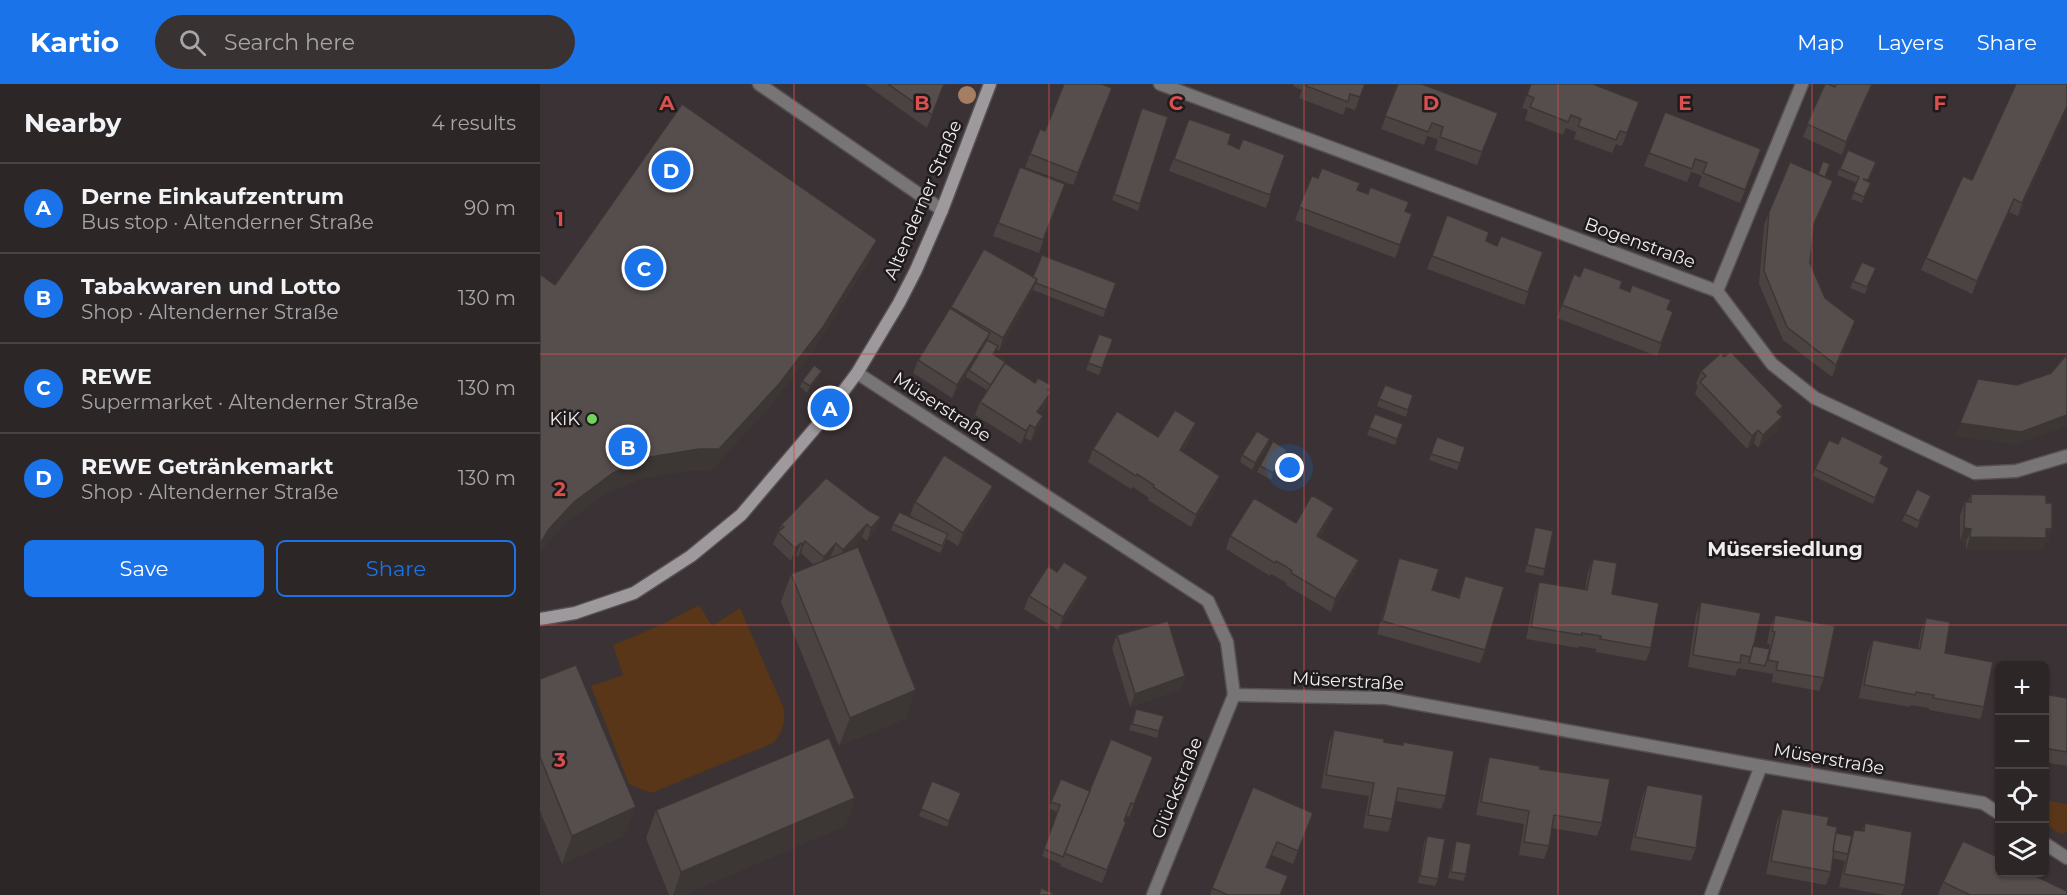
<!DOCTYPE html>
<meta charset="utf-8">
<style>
body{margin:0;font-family:Montserrat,sans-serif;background:#383233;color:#f1f3f6}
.controls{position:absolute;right:18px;bottom:18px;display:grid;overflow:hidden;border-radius:9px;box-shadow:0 2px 4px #0004}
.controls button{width:54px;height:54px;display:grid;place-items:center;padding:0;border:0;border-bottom:2px solid #484344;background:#2c2627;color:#f1f3f6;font:30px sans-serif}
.you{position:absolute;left:750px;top:384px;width:21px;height:21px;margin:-15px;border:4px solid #fff;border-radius:50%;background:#1a73e8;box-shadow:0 0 0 9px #1a73e833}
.badge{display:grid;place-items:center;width:39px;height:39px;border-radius:50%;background:#1a73e8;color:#fff;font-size:20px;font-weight:700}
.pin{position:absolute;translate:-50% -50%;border:3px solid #fff;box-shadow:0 2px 6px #0006}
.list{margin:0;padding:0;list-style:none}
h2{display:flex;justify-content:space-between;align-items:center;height:78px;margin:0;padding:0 24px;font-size:26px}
h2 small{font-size:20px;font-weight:400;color:#a6a5a7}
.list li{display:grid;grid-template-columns:39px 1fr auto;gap:18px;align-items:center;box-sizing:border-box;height:90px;padding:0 24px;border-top:2px solid #484344}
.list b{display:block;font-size:22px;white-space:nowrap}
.list p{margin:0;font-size:20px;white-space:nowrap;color:#a6a5a7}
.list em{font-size:20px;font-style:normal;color:#a6a5a7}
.actions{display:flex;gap:12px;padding:18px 24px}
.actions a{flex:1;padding:14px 0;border:2px solid #1a73e8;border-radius:9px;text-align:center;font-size:21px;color:#1a73e8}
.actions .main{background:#1a73e8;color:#fff}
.icon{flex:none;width:33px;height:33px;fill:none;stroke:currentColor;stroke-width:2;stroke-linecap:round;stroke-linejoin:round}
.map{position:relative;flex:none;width:1527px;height:811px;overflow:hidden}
header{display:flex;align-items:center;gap:36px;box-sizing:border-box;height:84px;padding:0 30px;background:#1a73e8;color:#fff}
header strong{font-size:28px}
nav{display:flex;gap:33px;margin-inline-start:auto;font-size:21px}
.search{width:420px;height:54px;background:#383233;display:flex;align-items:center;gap:15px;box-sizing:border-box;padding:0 21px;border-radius:33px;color:#a6a5a7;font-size:22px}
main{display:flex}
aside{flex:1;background:#2c2627}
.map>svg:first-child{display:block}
</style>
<header>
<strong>Kartio</strong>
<div class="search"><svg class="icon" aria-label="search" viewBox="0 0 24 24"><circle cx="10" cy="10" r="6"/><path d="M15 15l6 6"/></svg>Search here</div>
<nav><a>Map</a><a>Layers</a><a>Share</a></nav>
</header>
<main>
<aside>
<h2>Nearby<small>4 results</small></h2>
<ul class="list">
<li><span class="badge">A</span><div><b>Derne Einkaufzentrum</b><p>Bus stop · Altenderner Straße</p></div><em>90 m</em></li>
<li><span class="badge">B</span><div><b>Tabakwaren und Lotto</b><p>Shop · Altenderner Straße</p></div><em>130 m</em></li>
<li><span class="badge">C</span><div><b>REWE</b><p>Supermarket · Altenderner Straße</p></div><em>130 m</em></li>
<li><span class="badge">D</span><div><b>REWE Getränkemarkt</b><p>Shop · Altenderner Straße</p></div><em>130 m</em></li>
</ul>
<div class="actions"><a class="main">Save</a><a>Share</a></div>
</aside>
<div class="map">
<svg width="1527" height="811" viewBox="0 0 1527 811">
<rect width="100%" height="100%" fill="#3a3234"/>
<g fill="#593617">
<path d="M159 521 172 542 200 524 244 625C245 640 243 648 233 659L111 709 89 700 51 602 83 591 73 561 121 541Z"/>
<path d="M1505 716 1527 720V748L1521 750 1505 740Z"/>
</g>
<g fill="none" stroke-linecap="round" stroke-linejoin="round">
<defs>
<g id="service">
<path d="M219 0 402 126"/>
<path d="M1171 811 1221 682"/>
</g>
<g id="minor">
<path d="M620 0 1177 207 1232 280 1275 314 1435 389 1476 387 1527 372"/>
<path d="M1177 207 1262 0"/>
<path d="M317 289 668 517 687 558 694 611"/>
<path d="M694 611 846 614 1221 682 1443 719 1460 730"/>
<path d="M1504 759 1527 774"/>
<path d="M613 811 694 611"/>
</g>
<path id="secondary" d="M0 535 35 529 94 509 151 472 201 431 281 337 317 289 359 219 376 186 402 126 450 0"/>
</defs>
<use href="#service" stroke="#575051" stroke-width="15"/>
<use href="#minor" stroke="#575051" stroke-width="15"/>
<use href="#secondary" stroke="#575051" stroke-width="15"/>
<use href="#service" stroke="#787577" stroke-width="12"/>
<use href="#minor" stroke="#787577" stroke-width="12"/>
<use href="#secondary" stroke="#9e999c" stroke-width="12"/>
</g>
<circle fill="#a47d62" cx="427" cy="11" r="9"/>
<g fill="#4a4341">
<path d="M325 0H404L387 44Z"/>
<path d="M754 0H825L815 26 806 23 803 31 759 14 762 6 753 2Z"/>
<path d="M858 0 958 29 937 81 895 66 898 56 894 54 887 52 884 61 841 45Z"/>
<path d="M991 0 1099 18 1082 62 1076 60 1072 69 1034 55 1036 48 1026 44 1023 51 985 36 988 26 982 24Z"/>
<path d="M1285 0H1333L1302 71 1263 53Z"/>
<path d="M1527 0V25L1478 132 1469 128 1432 210 1381 186 1386 174 1432 96Z"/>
<path d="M572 4 533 101 485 83 490 70 505 47Z"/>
<path d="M602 24 628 33 598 127 572 116Z"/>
<path d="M1125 28 1221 65 1200 119 1158 102 1162 92 1157 90 1151 88 1147 98 1104 82Z"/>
<path d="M649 35 688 60 699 65 745 71 726 124 629 87Z"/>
<path d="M1308 66 1336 78 1328 98 1331 99 1322 119 1311 115 1317 99 1297 91Z"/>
<path d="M772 92 818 106 872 130 855 174 755 136Z"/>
<path d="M1285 93 1288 109 1273 142 1270 179 1285 214 1311 250 1292 293 1243 256 1219 200 1224 141 1229 128Z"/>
<path d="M525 100 499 169 453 152 458 139Z"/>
<path d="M946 157 957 162 1003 168 984 221 887 185 892 172Z"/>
<path d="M444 165 493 193 576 199 563 233 493 206 459 267 456 265 454 270 467 280 495 299 511 301 509 307 511 308 506 321 500 330 503 332 498 345 491 357 485 354 481 360 435 331 440 318 447 306 426 293 427 290 412 314 373 289 378 276 411 224Z"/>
<path d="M1034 190 1080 204 1133 228 1117 272 1017 234Z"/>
<path d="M1333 191 1325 210 1310 204 1313 197Z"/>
<path d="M559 250 573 255 559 291 546 286Z"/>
<path d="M1184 273 1243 322 1240 331 1242 333 1237 346 1218 364 1214 359 1207 365 1155 310 1158 302 1156 300 1161 287Z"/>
<path d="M279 293 267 309 260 303 262 297Z"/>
<path d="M845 301 873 311 866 333 837 322Z"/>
<path d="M835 330 863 340 855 361 827 351Z"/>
<path d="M652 352 642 368 675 405 651 443 608 416 609 414 593 403 591 405 548 378 553 365 618 353Z"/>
<path d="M897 353 925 363 917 386 889 376Z"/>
<path d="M728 362 712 386 700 378 702 371Z"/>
<path d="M747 366 745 372 731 396 717 388 720 382Z"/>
<path d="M1340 380 1346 390 1333 420 1273 392 1275 385Z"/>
<path d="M453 402 448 415 418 462 407 455 400 469 351 446 353 440 380 438 370 431 375 418Z"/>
<path d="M1431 410 1506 419 1512 445 1508 458H1505L1502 466H1426V458L1420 457V431L1425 418H1428Z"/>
<path d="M1389 418 1377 444 1362 437 1365 430Z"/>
<path d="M328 426 341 433 336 446 327 457 322 453 311 465 366 634 299 662 241 518 251 490 274 481 261 469 258 473 256 471 251 477 233 460 241 441Z"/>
<path d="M789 437 780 453 819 476 814 489 791 528 746 501 747 499 731 490 730 492 686 465 690 452 756 439Z"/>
<path d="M995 443 1005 485 1003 492 985 488 993 450Z"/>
<path d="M859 474 892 506 918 513 925 492 945 566 940 579 837 550 855 487Z"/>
<path d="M1053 475 1072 510 1111 564 1106 577 1056 568V565L1038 562V564L986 555 995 511 999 498 1045 506 1048 488Z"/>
<path d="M548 493 543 506 518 546 484 525 489 512Z"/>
<path d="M1161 518 1213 562 1229 565 1230 560H1227L1230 544 1235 531 1284 594 1279 607 1232 598 1233 590 1198 584 1195 592 1148 583 1156 531Z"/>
<path d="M1386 534 1405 569 1444 623 1440 635 1389 626V624L1371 621 1370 623 1319 614 1328 569 1333 556 1378 564 1381 547Z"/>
<path d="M577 551 645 592 641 605 590 623 572 564Z"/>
<path d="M0 595 85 751 22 780 0 727Z"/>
<path d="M1504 610 1527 614V682L1504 678Z"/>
<path d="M596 625 619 647 617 654 589 646Z"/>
<path d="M794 646 844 658 906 712 901 725 856 717 852 735 848 748 823 744 829 712 781 704 789 659Z"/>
<path d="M613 673 589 733 586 732 584 737 586 738 562 799 520 782 521 780 502 772 517 728 509 724 521 695 550 707Z"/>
<path d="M949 673 1000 685 1062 739 1057 752 1012 744 1009 762 1004 775 979 771 984 740 936 731 945 686Z"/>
<path d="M392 697 421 709 407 743 379 732Z"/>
<path d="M1107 701 1156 764 1151 777 1090 766 1102 714Z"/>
<path d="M315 714 305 742 143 811H129L106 754 116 726Z"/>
<path d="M1242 725 1287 741 1296 749 1312 752 1314 746 1322 747 1325 739 1365 801 1361 811H1346L1299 803 1305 777 1292 774 1291 788 1286 801 1226 790 1237 737Z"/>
<path d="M773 729 753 780 732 771 727 783 743 805 740 811H670L672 804Z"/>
<path d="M887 752 898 795 895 802 878 799 884 759Z"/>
<path d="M916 757 926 790 923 797 908 794 914 764Z"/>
<path d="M1460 789 1527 811H1398L1403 798Z"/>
</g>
<g fill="#3c3735">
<path d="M1332 0H1333L1302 71 1306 58Z"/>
<path d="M1527 22V25L1478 132 1482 119Z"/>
<path d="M1474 115 1469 128 1432 210 1437 197Z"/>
<path d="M337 156 329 178 274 266 231 322 171 387H151L102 395 64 411 25 440 0 469V460L9 445 34 418 73 389 110 373 159 365Z"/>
<path d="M497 195 492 208 459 267 463 254Z"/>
<path d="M1315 237 1311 250 1292 293 1296 281Z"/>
<path d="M450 249 445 262 429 286 427 290 412 314 417 301Z"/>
<path d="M282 287 279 293 267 309 270 302Z"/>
<path d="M511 308 506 321 493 341 497 328Z"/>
<path d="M1243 322 1238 335 1242 333 1237 346 1218 364 1223 351 1237 328Z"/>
<path d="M1527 331V342L1476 361 1415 352 1420 339Z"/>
<path d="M503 332 498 345 491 357 495 344Z"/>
<path d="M656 339 652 352 635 379 640 366Z"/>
<path d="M490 341 485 354 481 360 486 347Z"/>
<path d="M1218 346 1214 359 1207 365 1212 352Z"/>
<path d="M730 355 728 362 712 386 715 379Z"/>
<path d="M747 366 745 372 731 396 733 389Z"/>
<path d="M680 392 675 405 651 443 656 431Z"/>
<path d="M453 402 448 415 418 462 423 449Z"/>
<path d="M794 424 789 437 773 464 777 452Z"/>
<path d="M341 433 336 446 327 457 331 444Z"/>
<path d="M327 440 322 453 299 479 303 466Z"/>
<path d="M1424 444 1431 445 1426 458 1420 457Z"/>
<path d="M1506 445H1512L1508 458H1505L1502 466H1426L1430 453Z"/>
<path d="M265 457 261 469 258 473 262 461Z"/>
<path d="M261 459 256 471 251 477 255 464Z"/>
<path d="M296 459 291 472 279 486 284 473Z"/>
<path d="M819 476 814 489 791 528 795 515Z"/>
<path d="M548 493 543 506 518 546 523 533Z"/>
<path d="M645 592 641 605 590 623 595 610Z"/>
<path d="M376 606 366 634 299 662 310 634Z"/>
<path d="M315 714 305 742 143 811H133L141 788Z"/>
<path d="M96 723 85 751 22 780 32 752Z"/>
</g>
<g fill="#564e4c" stroke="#3c3735" stroke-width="1.5">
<path d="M348 0H404L392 31Z"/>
<path d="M524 0H562L572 4 538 89 490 70 500 45 505 47Z"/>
<path d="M765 0H825L820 13 810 10 808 18 764 1Z"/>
<path d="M858 0H882L958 29 942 68 900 53 903 43 898 41 892 39 888 48 845 32Z"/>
<path d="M991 0H1053L1099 18 1087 49 1080 47 1076 56 1038 42 1041 35 1031 31 1028 38 990 23 994 14 987 11Z"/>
<path d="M1285 0H1288L1295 3 1296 0H1332L1306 58 1267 40Z"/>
<path d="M1476 0H1527V22L1482 119 1474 115 1437 197 1386 174 1423 92 1432 96Z"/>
<path d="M142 20 337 156 283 243 239 300 179 365H159L110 373 73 389 34 418 9 445 0 460V190L15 201Z"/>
<path d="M602 24 628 33 600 120 574 110Z"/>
<path d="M1125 28 1221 65 1205 106 1163 89 1167 79 1162 77 1155 75 1152 85 1109 69Z"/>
<path d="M649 35 691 50 688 60 693 62 699 65 703 55 745 71 730 111 634 75Z"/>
<path d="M1308 66 1336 78 1328 96 1323 95 1331 99 1324 113 1313 108 1319 93 1300 85Z"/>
<path d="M1283 77 1290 80 1285 93 1278 90Z"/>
<path d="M1250 78 1293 97 1274 140 1270 179 1285 214 1315 237 1296 281 1247 243 1224 187 1229 128Z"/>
<path d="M480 83 525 100 503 156 458 139Z"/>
<path d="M782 84 820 99 817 106 828 110 830 103 869 118 865 127 872 130 860 161 759 123 772 92 778 94Z"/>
<path d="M907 131 949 148 946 157 957 162 961 152 1003 168 988 208 892 172Z"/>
<path d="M444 165 497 195 463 254 411 223Z"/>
<path d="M502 171 576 199 566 226 496 199 497 195 493 193Z"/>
<path d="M1322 178 1336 184 1327 203 1313 197Z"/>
<path d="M1044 183 1082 197 1080 204 1090 208 1092 201 1131 216 1127 225 1133 228 1121 259 1022 221 1034 190 1040 193Z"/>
<path d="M410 224 450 249 417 301 378 276Z"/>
<path d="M559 250 573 255 562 284 548 279Z"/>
<path d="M447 256 458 262 453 270 467 279 466 280 465 279 451 301 429 286Z"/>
<path d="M1191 268 1243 322 1237 328 1242 333 1223 351 1218 346 1212 352 1160 298 1166 292 1161 287 1181 269 1184 273Z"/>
<path d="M1527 270V331L1481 348 1420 339 1438 295 1477 301 1511 289Z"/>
<path d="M465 279 495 299 498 294 511 301 508 306 511 308 497 328 503 332 495 344 490 341 486 347 440 318Z"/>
<path d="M274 281 282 287 270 302 262 297Z"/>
<path d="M845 301 873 311 868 326 839 315Z"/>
<path d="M635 326 656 339 640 366 680 392 656 431 613 403 614 401 597 390 596 392 553 365 577 327 618 353Z"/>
<path d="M835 330 863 340 857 355 829 344Z"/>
<path d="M717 347 730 355 715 379 702 371Z"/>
<path d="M1302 352 1343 372 1340 379 1349 384 1335 414 1275 385 1289 356 1298 360Z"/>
<path d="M897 353 925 363 920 379 891 370Z"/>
<path d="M733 357 747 366 733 389 720 382Z"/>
<path d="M404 371 453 402 423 449 375 418Z"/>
<path d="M286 394 328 426 341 433 331 444 327 440 303 466 296 459 284 473 265 457 262 461 261 459 255 464 238 448 244 443 241 441Z"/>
<path d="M1377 405 1391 412 1379 437 1365 430Z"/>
<path d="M1431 410 1506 411V419H1512V445H1506V454L1430 453 1431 445 1424 444 1425 418H1431Z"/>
<path d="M772 411 794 424 777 452 819 476 795 515 751 489 752 487 745 482 736 477 735 479 690 452 714 414 756 439Z"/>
<path d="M359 428 408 450 402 462 353 440Z"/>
<path d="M995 443 1013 447 1005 485 987 481Z"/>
<path d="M318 463 376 606 310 634 251 490Z"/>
<path d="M859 474 899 485 892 506 906 510 919 514 925 492 964 503 945 566 842 537Z"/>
<path d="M1053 475 1077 479 1072 510 1119 519 1111 564 1060 555 1061 552 1042 549V551L991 543 999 498 1047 506Z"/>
<path d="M524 478 548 493 523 533 489 512 508 482 517 488Z"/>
<path d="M1161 518 1221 529 1211 573 1201 571 1200 579 1153 571Z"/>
<path d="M1235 531 1295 542 1284 594 1236 586 1238 578 1228 576 1235 548 1232 547Z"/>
<path d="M1386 534 1410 538 1405 569 1453 578 1444 623 1393 614 1394 611 1376 608 1375 611 1324 601 1333 556 1380 565Z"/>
<path d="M628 537 645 592 595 610 577 551Z"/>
<path d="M1213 562 1230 565 1225 582 1209 579Z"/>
<path d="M36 581 96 723 32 752 0 673V595Z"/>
<path d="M1504 610 1527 614V668L1504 664Z"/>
<path d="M596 625 624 632 619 647 592 640Z"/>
<path d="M794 646 844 655V658L863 661V658L914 667 906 712 858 704 852 735 828 731 834 699 786 691Z"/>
<path d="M289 654 315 714 141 788 116 726Z"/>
<path d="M571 655 613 673 594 720 591 719 584 737 586 738 567 786 524 769Z"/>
<path d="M949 673 1000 682V685L1070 695 1062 739 1014 731 1009 762 984 758 989 727 941 718Z"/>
<path d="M521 695 550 707 523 773 504 765 520 721 511 718Z"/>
<path d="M392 697 421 709 409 737 381 725Z"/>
<path d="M1107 701 1163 711 1156 764 1095 753Z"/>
<path d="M713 703 773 729 758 767 737 758 726 783 748 792 740 811H688L672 804Z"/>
<path d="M1242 725 1289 733 1287 741 1297 743 1291 788 1231 777Z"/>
<path d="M1325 739 1372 748 1365 801 1304 790 1314 746 1324 747Z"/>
<path d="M1296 749 1312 752 1308 770 1293 767Z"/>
<path d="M887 752 905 755 898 795 880 792Z"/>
<path d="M916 757 931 760 926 790 911 788Z"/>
<path d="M1423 757 1460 774V789H1484L1486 790V789H1489L1527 807V811H1430L1403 798Z"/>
<path d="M501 804 517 811H499Z"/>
</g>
<path fill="none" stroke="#db4f4f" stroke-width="1.5" stroke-opacity="0.55" d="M254 0V811M509 0V811M764 0V811M1018 0V811M1272 0V811M0 270H1527M0 541H1527"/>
<circle fill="#71d25e" stroke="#1f1b1c" stroke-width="2" cx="52" cy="335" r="6"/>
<g text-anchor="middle" stroke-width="5" stroke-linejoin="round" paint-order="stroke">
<g font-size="18" fill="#f0ebec" stroke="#1f1b1c">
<text transform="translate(383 116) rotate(-67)" y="6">Altenderner Straße</text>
<text transform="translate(1100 159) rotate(20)" y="6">Bogenstraße</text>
<text transform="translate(402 323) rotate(33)" y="6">Müserstraße</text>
<text transform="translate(808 597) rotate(3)" y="6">Müserstraße</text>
<text transform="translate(1289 675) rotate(10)" y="6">Müserstraße</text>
<text transform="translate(637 704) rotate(-68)" y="6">Glückstraße</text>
</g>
<g font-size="18" fill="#f0ebec" stroke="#1f1b1c" text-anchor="end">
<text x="40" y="341">KiK</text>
</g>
<g font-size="20" font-weight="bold" fill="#f0ebec" stroke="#1f1b1c">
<text x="1245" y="472">Müsersiedlung</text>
</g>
</g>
<g font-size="20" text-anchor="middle" font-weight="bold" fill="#db4f4f" stroke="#1f1b1c" stroke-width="5" stroke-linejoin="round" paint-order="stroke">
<text x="127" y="26">A</text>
<text x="382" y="26">B</text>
<text x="636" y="26">C</text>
<text x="891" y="26">D</text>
<text x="1145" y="26">E</text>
<text x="1400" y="26">F</text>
<text x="20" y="142">1</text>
<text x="20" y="412">2</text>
<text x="20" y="683">3</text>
</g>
</svg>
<div class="controls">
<button>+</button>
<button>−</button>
<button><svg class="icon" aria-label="locate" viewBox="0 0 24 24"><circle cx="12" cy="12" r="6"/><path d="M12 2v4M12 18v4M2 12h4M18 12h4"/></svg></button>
<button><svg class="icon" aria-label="layers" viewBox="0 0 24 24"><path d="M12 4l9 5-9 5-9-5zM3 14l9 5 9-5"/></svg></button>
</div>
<div class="you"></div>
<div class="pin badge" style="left:290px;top:324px">A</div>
<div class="pin badge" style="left:88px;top:363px">B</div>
<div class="pin badge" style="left:104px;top:184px">C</div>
<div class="pin badge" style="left:131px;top:86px">D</div>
</div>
</main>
